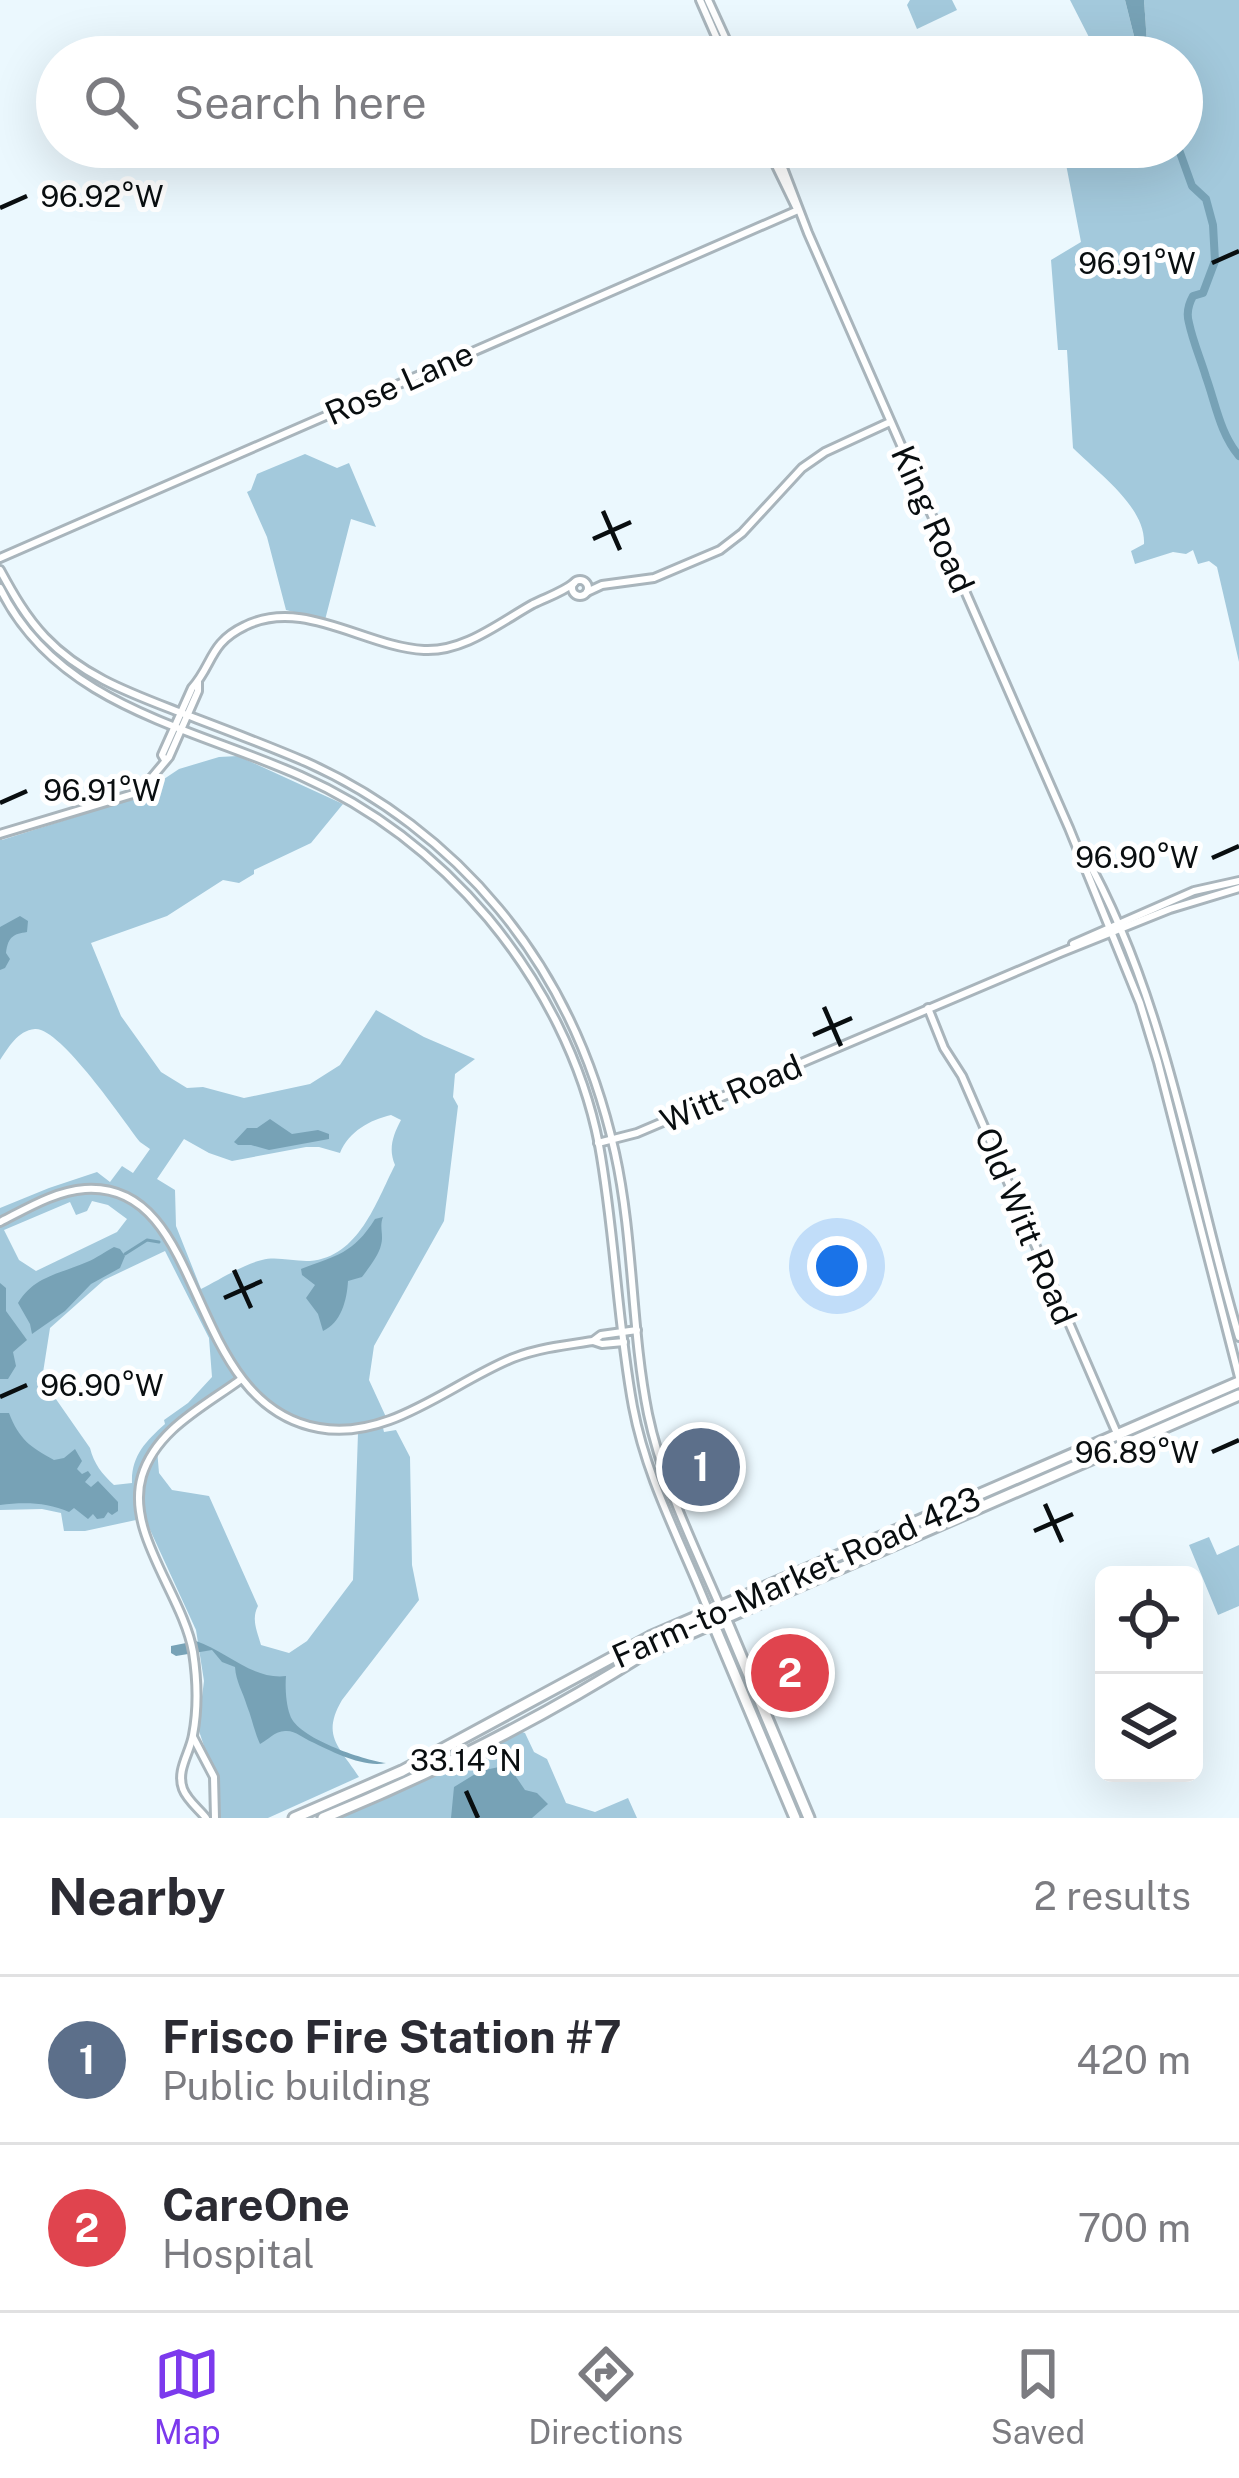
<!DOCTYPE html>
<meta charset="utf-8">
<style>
body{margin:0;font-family:"Public Sans",sans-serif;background:#f2f2f3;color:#2b2b33}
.controls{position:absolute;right:36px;bottom:36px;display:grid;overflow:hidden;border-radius:18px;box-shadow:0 12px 48px #0002}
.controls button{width:108px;height:108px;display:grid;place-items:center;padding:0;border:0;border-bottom:3px solid #e1e1e2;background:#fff;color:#2b2b33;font:60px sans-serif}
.you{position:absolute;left:837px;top:1266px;width:42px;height:42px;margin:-30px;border:9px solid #fff;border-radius:50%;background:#1a73e8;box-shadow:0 0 0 18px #1a73e833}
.badge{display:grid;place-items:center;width:78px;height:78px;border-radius:50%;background:#7c3aed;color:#fff;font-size:39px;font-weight:700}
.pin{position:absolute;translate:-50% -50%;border:6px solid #fff;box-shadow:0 3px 12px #0006}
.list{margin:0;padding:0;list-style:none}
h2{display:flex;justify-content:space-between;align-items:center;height:156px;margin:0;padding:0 48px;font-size:51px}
h2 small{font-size:39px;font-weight:400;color:#7c7c81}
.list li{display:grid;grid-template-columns:78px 1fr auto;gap:36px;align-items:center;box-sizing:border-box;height:168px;padding:0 48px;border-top:3px solid #e1e1e2}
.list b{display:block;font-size:45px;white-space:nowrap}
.list p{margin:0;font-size:39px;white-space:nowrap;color:#7c7c81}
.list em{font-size:39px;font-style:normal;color:#7c7c81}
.icon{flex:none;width:66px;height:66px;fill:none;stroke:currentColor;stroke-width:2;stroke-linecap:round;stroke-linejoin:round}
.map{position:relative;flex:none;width:1239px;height:1818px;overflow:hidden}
.search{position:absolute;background:#fff;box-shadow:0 12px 48px #0002;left:36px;right:36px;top:36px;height:132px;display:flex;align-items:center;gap:30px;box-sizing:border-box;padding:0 42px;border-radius:66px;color:#7c7c81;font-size:45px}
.sheet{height:492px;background:#fff}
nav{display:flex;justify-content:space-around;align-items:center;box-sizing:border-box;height:168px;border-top:3px solid #e1e1e2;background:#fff;font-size:33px;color:#7c7c81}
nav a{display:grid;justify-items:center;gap:6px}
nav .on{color:#7c3aed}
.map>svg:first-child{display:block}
</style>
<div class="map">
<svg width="1239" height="1818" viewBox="0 0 1239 1818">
<rect width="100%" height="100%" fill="#ebf8fe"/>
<g fill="#a3c9dc" fill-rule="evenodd">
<path d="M910 0H952L957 10 917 29 907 5Z"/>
<path d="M1070 0H1125L1136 44 1143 57H1090L1093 45Z"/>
<path d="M1144 0H1239V662L1217 567 1209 561 1198 564 1193 550 1186 554 1173 552 1135 564 1131 551 1144 544C1146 507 1098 473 1073 448L1067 350H1058L1051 260 1081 242 1065 159 1068 147H1182V57H1148Z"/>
<path d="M305 454 337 468 349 463 376 527 351 519 325 620 286 610 267 537 247 492 251 490 257 474Z"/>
<path d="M238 756 343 804 311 843 254 870V874L239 883 223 880 167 916 91 943 121 1016 161 1072 187 1088 203 1087 244 1098 310 1084 340 1065 376 1010 424 1037 475 1059 455 1074 453 1097 458 1106 444 1221 374 1346 369 1380 386 1417 381 1420 384 1432 396 1430 410 1457 412 1565 419 1600 342 1700C321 1736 339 1746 359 1777L268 1818H217L211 1767 198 1728 204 1681 196 1630 146 1521 136 1520 85 1531H64L61 1513 42 1509 0 1510V1208L49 1188 97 1172 110 1182 122 1166 133 1173 150 1149 140 1142C123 1120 60 1027 35 1029 17 1031 9 1047 0 1060V832L2 840 116 804 146 791 179 769 219 757ZM391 1115 401 1120C393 1135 388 1149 395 1165 376 1202 359 1257 310 1261 295 1262 277 1256 262 1260 244 1264 219 1280 201 1289L176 1226 175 1190 157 1179 184 1139 209 1153 232 1161 306 1147H319L340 1153C349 1131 370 1120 391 1115ZM92 1201 108 1205 127 1219 117 1232 36 1271 19 1260 4 1230 70 1202 76 1215 87 1211ZM165 1251 209 1338 212 1377 188 1403 164 1420 165 1424C146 1441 131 1456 132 1483L114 1485C102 1474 94 1464 90 1448L42 1379 50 1328 104 1280ZM238 1384C276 1418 305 1437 358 1433L353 1580 307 1641 289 1653 261 1645C257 1631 251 1619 258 1606L209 1496 172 1490 159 1473 157 1449 172 1432Z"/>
<path d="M1209 1537 1217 1555 1239 1545V1606L1218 1615 1189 1545Z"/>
<path d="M516 1730 525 1733 534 1752 547 1759 566 1803 595 1812 628 1798 637 1818H340L406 1788Z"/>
</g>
<g fill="#77a2b6">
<path d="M1125 0H1144L1148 57H1143L1136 44Z"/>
<path d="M20 916 28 921 27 932C14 934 8 936 6 953L10 959 5 968 0 970V927Z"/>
<path d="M270 1119 292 1134 318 1130 329 1134V1139L269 1150 251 1145H238L234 1142 247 1128H257Z"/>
<path d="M383 1217C379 1227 384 1235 381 1245 379 1255 368 1269 362 1277L348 1281C347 1300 341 1323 323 1331L318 1314 306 1298 315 1285 302 1275 301 1269C337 1255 353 1254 375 1219Z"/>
<path d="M114 1247 120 1249 125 1256 120 1268 91 1284 65 1311 32 1334 30 1324 18 1303C34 1276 60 1274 87 1262 97 1258 104 1252 114 1247Z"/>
<path d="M0 1283 6 1288V1311L27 1340 13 1352 16 1366 8 1379H0Z"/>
<path d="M0 1413H9C19 1439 30 1447 54 1460L64 1458 75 1449 82 1461 77 1469 82 1474 88 1471 91 1475 85 1482 91 1487 98 1481 118 1502V1511L112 1515 108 1512 104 1518 97 1519 93 1514 88 1519 74 1508 69 1512C47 1502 23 1502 0 1505Z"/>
<path d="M196 1641C226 1651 253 1680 286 1676 285 1687 286 1704 290 1715 297 1738 363 1760 386 1763 363 1768 331 1751 312 1742 303 1738 295 1730 285 1731 275 1731 268 1740 260 1744 254 1731 252 1718 247 1706 243 1692 236 1682 235 1667L222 1662 212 1650 176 1656 171 1653V1646Z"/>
<path d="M499 1767 510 1768 525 1790 537 1793 548 1804 532 1818H451L454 1787 480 1771Z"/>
</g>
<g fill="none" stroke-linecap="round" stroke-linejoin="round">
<path stroke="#77a2b6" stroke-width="3" d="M125 1254 147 1240 159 1242"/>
<path stroke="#77a2b6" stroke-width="8" d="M1178 147 1192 186 1206 199 1213 225 1215 261 1203 293 1193 296C1188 305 1186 313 1189 323 1193 342 1201 360 1206 377 1216 405 1220 433 1239 456"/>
<defs>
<g id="minor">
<path d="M700 0 725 57"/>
<path d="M708 0 734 57"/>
<path d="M767 147 796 207"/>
<path d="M775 147 808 233 1069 828 1140 1003 1158 1062 1239 1377"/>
<path d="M0 558 798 210"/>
<path d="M0 570C13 594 26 617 45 637 82 676 130 693 179 712 221 728 264 744 306 762 380 795 447 846 499 909 558 980 595 1063 615 1153 634 1239 631 1329 648 1414 663 1486 697 1551 725 1618"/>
<circle cx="580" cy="588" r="8"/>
<path d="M0 588C57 706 192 727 301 776 373 808 437 858 488 918 542 983 583 1062 599 1145 615 1232 617 1321 633 1407 647 1481 682 1543 709 1612"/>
<path d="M587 592 602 585 654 578 720 550 742 533 802 468 825 452 890 422"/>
<path d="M165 760 162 755 192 688C213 665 209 643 245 626 303 597 365 647 424 650 464 652 499 623 533 604 547 597 561 593 574 583"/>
<path d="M0 834 133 794 148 782 169 757 198 691V682"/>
<path d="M1083 852C1167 1000 1191 1176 1239 1337"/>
<path d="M1073 944 1194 891 1239 881"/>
<path d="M928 1008 944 1048 962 1076 1122 1445"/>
<path d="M598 1143 637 1133 1060 953 1170 909 1239 888"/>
<path d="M0 1222C26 1209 55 1191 85 1189 209 1181 183 1404 319 1428 389 1441 451 1383 513 1358 539 1348 566 1345 593 1341L601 1335 637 1330"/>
<path d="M593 1341 602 1344 624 1342"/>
<path d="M193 1737 214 1777 215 1818"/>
<path d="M206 1818C199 1809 187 1800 183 1789 176 1770 190 1753 193 1735 198 1709 197 1678 193 1652 183 1595 125 1533 142 1476 156 1430 203 1407 240 1380"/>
</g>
<g id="major">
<path d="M725 1618 809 1818"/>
<path d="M713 1623 795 1818"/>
<path d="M294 1818 402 1771 650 1637 1239 1382"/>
<path d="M323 1818C436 1772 544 1717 647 1652L1239 1395"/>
</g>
</defs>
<use href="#minor" stroke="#a9b5bc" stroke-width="12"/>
<use href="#major" stroke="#a9b5bc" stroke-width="15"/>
<use href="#minor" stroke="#fff" stroke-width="6"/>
<use href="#major" stroke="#fff" stroke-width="9"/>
</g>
<path fill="none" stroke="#090e10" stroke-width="4.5" d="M0 208 27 196M1212 263 1239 251M603 511 620 550M593 539 631 522M0 803 27 791M1212 858 1239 846M824 1007 841 1046M813 1035 852 1018M234 1270 251 1308M224 1298 262 1281M0 1397 27 1385M1212 1452 1239 1440M1045 1504 1062 1542M1034 1531 1073 1514M466 1791 478 1818"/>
<g text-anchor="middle" stroke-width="10" stroke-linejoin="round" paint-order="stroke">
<g font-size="33" fill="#090e10" stroke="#fff">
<text transform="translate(399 383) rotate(-24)" y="12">Rose Lane</text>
<text transform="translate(933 519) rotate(66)" y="12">King Road</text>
<text transform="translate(731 1093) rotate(-23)" y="12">Witt Road</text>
<text transform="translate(1026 1226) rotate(67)" y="12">Old Witt Road</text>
<text transform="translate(796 1577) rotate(-24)" y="12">Farm-to-Market Road 423</text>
</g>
</g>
<g font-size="30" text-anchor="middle" fill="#090e10" stroke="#fff" stroke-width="10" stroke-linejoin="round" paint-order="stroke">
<text x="102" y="207">96.92°W</text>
<text x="1137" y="274">96.91°W</text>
<text x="102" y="801">96.91°W</text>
<text x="1137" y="868">96.90°W</text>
<text x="102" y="1396">96.90°W</text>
<text x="1137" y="1463">96.89°W</text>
<text x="466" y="1771">33.14°N</text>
</g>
</svg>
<div class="controls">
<button><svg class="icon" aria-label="locate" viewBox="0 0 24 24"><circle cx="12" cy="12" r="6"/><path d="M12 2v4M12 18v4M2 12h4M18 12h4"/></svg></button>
<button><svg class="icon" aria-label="layers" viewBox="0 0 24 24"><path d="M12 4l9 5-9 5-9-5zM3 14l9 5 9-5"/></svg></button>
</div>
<div class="you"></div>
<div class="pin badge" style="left:701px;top:1467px;background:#5c6f8a">1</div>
<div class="pin badge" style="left:790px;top:1673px;background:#e0444e">2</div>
<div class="search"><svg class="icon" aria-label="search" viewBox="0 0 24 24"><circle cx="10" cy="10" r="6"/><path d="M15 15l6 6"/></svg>Search here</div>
</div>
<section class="sheet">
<h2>Nearby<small>2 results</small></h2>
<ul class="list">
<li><span class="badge" style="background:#5c6f8a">1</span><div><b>Frisco Fire Station #7</b><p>Public building</p></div><em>420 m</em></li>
<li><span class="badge" style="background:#e0444e">2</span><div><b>CareOne</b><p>Hospital</p></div><em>700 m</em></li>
</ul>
</section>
<nav>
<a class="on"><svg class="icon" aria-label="map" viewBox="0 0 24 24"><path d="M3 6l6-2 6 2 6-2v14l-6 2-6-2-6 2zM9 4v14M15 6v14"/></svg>Map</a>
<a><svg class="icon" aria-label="directions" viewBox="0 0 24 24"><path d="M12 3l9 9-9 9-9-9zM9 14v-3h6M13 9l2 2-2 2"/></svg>Directions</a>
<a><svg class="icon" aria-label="saved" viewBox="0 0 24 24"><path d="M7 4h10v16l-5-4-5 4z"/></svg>Saved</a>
</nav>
